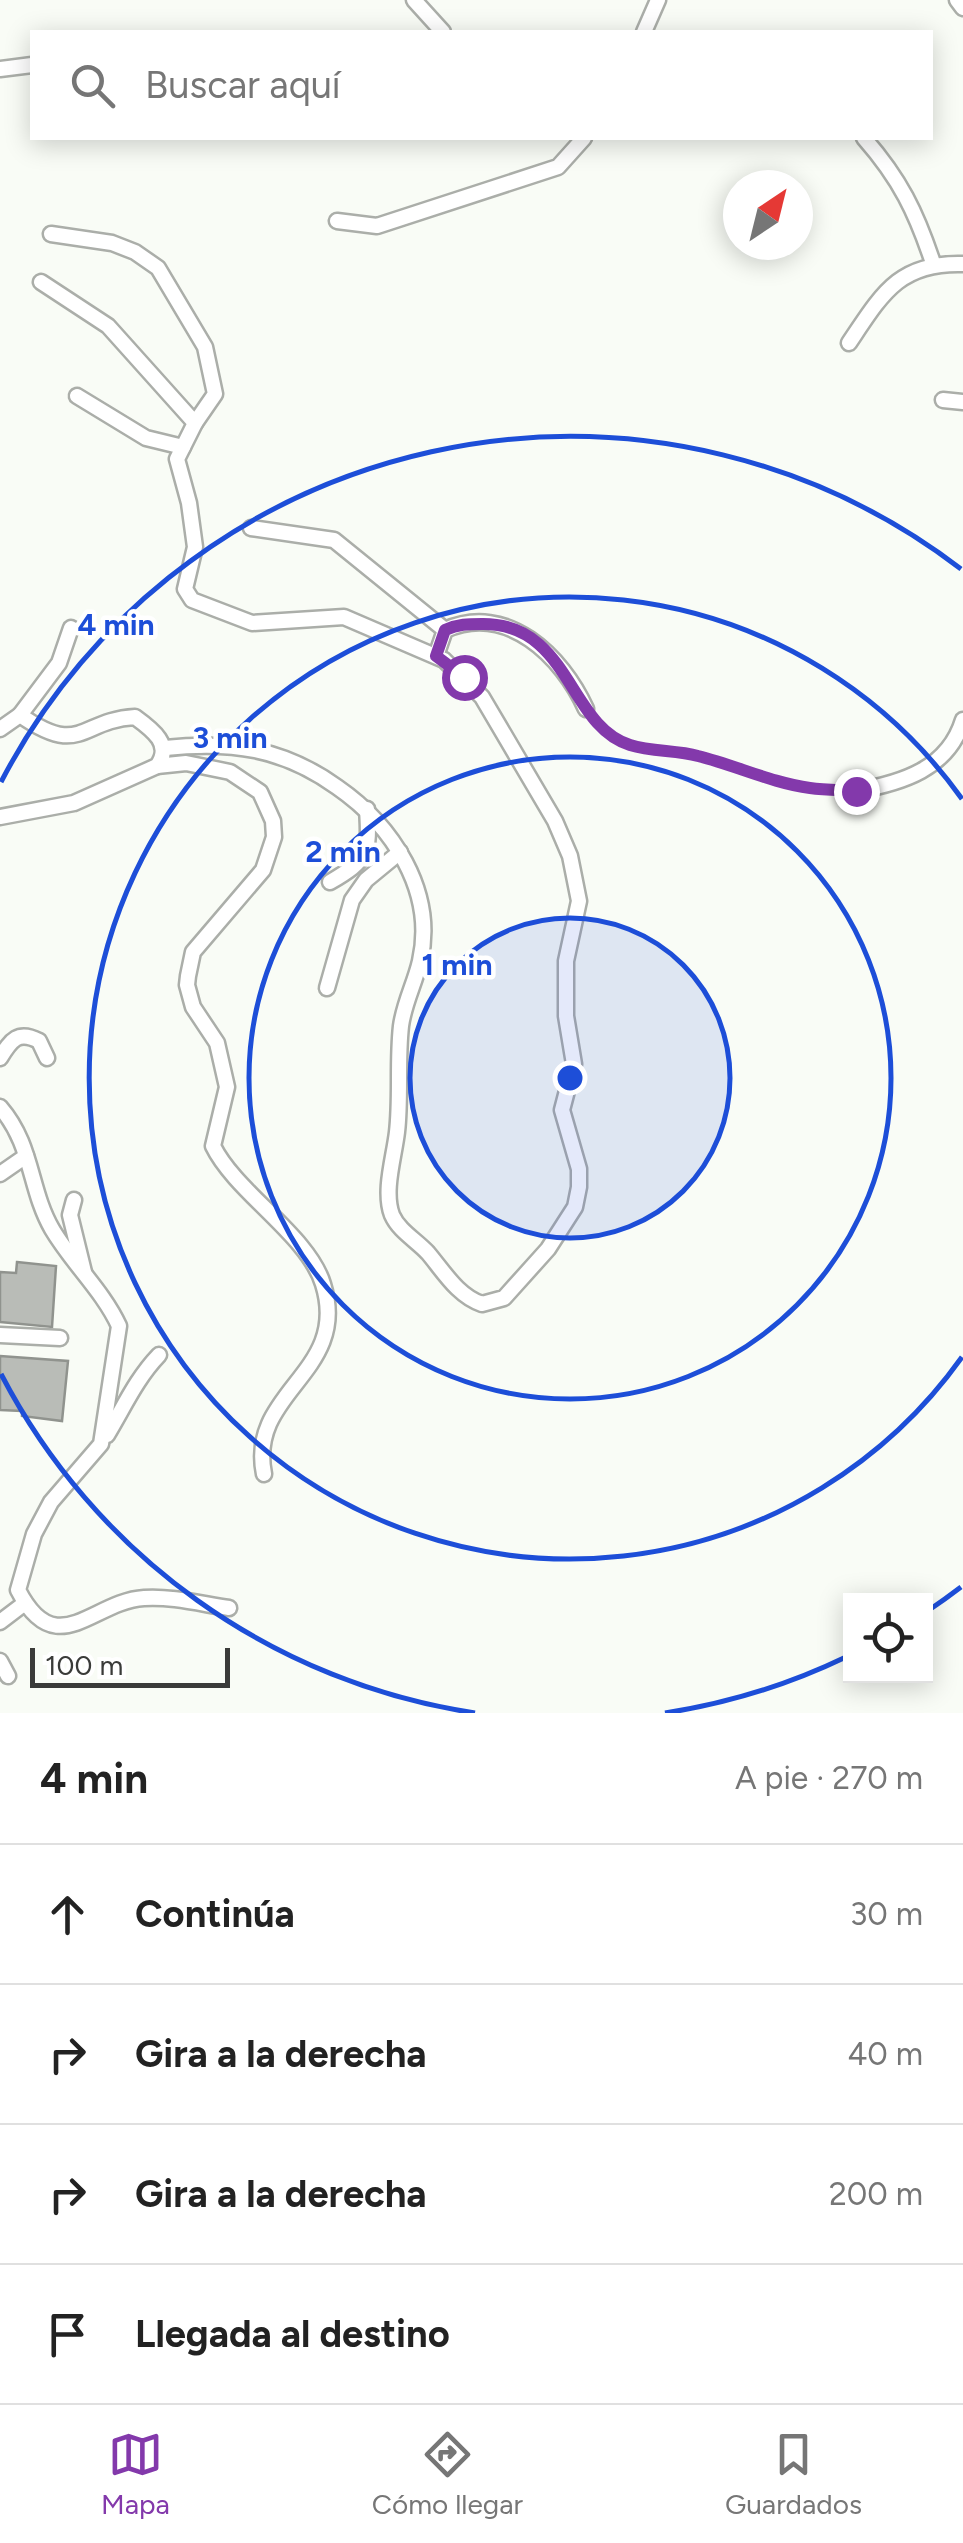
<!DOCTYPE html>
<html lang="es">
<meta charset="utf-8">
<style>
body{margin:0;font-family:Figtree,sans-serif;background:#f6f6f6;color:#222}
.controls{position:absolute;right:30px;bottom:30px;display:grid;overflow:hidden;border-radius:0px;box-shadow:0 5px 25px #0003}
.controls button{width:90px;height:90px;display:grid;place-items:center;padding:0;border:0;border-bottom:2px solid #e0e0e0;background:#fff;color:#222;font:50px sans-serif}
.compass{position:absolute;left:723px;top:170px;width:90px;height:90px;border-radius:50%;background:#fff;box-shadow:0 5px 25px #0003;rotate:35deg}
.scale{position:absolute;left:30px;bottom:25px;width:200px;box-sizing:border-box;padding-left:10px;border:5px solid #3a3b39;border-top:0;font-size:28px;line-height:35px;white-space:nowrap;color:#3a3b39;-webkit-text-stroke:8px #fff;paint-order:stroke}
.stop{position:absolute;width:30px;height:30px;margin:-22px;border:8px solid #8339ab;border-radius:50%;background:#fff}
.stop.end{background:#8339ab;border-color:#fff;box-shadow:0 2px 10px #0008}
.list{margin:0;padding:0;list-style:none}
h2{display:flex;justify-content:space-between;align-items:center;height:130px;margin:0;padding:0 40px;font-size:42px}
h2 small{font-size:32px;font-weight:400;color:#767676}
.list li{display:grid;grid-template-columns:65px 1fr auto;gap:30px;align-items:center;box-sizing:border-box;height:140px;padding:0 40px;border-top:2px solid #e0e0e0}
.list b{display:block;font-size:38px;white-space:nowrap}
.list em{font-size:32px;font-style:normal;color:#767676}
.icon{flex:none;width:55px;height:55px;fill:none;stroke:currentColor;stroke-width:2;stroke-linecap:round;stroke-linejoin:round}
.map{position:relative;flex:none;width:963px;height:1713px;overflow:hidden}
.search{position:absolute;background:#fff;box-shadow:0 5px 25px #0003;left:30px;right:30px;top:30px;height:110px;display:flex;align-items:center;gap:25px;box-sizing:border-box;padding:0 35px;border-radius:0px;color:#767676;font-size:38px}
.sheet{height:690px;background:#fff}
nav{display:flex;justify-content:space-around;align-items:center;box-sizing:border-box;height:140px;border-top:2px solid #e0e0e0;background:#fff;font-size:28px;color:#767676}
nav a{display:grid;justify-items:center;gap:5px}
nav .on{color:#8339ab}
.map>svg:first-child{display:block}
</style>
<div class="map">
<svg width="963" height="1713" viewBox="0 0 963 1713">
<rect width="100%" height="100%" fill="#f9fcf6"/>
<g fill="#b9bcb7" stroke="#90938e" stroke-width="2.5">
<path d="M17 1262 56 1266 52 1327 0 1322V1272L16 1273Z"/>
<path d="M0 1356 68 1361 62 1421 22 1416V1411L0 1410Z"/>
</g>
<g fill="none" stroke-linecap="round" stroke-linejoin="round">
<defs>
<g id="minor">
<path d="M414 0 443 32"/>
<path d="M957 0 963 8"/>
<path d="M644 32 658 0"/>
<path d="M0 69 32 65"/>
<path d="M864 138C900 179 916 212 933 263"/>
<path d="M337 221 377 226 558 167 584 138"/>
<path d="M51 234 112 243 135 252 158 268 205 347 215 394 195 423"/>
<path d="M41 282 108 326 195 423 177 459 189 503 195 547 185 589 192 600 252 623 344 617 444 660 482 697 555 821 570 856 579 901 566 961V1016L574 1064 562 1110 579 1169V1187L575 1207 548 1249 504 1298 482 1304C458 1296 444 1272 428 1253 416 1240 399 1231 392 1215 383 1191 394 1158 397 1132 401 1097 397 1062 401 1026 404 1003 415 983 420 961 436 891 392 825 337 787 283 748 231 741 165 748"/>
<path d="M849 343C882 294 899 262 963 264"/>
<path d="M77 396 146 438 183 447"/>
<path d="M943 400 963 402"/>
<path d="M251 528 334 540 445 630"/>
<path d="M436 656 445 630C507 602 562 656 586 709"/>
<path d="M0 729 20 715"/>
<path d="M157 766 186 763 230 772 260 792 273 821 274 837 263 870 193 952 188 976 187 985 193 1007 217 1043 227 1087 213 1146C236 1193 308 1235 323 1284 351 1373 247 1391 264 1474"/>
<path d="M856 791C902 783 948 769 963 720"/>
<path d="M0 817 74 803 157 766C173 745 153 730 135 717 80 720 81 758 20 715L59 663 71 628"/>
<path d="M330 882C368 860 370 853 367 809"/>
<path d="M327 988 352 900 366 880 400 852"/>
<path d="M0 1058C11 1040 18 1030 39 1041L47 1058"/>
<path d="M0 1107C33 1145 29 1189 52 1229 72 1263 103 1291 119 1326L101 1444 51 1502 34 1534 18 1590C56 1664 93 1601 144 1598 171 1596 202 1604 229 1608"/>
<path d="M0 1174 26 1156"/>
<path d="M74 1200 70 1215 84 1272"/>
<path d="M0 1335 60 1338"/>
<path d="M107 1435C124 1407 136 1379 159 1355"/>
<path d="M0 1622 25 1603"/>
<path d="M0 1661 8 1676"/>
</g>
</defs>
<use href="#minor" stroke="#abaea9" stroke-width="19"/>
<path stroke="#999b97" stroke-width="2.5" stroke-dasharray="10 5" stroke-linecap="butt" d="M594 717 614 738 631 746 695 755 807 788 845 790"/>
<use href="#minor" stroke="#fff" stroke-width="14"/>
</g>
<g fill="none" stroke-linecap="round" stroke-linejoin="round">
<path stroke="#8339ab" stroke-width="12" d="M464 677 436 656 445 630C458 624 468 624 482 624 570 623 568 726 630 745 652 752 676 750 698 756 735 765 772 783 810 788 825 790 840 790 856 791"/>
</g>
<circle cx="570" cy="1078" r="160" fill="#1d4ed8" fill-opacity=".12"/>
<g fill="none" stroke="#1d4ed8" stroke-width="5">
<circle cx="570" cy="1078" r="160"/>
<circle cx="570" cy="1078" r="321"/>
<path d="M962 1357A481 481 0 1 1 962 799"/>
<path d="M961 1587A642 642 0 0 1 929 1610M846 1657A642 642 0 0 1 665 1713M475 1713A642 642 0 0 1 1 1374M1 782A642 642 0 0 1 961 569"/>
</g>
<circle cx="570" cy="1078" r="15" fill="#1d4ed8" stroke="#fff" stroke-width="5"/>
<g font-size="30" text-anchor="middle" font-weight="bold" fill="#1d4ed8" stroke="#fff" stroke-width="9" stroke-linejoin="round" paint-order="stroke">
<text x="116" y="635">4 min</text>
<text x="230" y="748">3 min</text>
<text x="343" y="862">2 min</text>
<text x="457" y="975">1 min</text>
</g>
</svg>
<div class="controls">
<button><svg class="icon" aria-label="locate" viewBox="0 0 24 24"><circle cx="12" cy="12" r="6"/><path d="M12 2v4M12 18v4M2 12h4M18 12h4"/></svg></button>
</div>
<svg class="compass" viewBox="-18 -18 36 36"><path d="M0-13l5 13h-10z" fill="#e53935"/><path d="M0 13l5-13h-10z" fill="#767676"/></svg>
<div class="scale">100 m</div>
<div class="stop" style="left:464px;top:677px"></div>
<div class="stop end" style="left:856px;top:791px"></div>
<div class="search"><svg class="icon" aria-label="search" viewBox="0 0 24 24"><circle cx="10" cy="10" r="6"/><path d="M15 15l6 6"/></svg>Buscar aquí</div>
</div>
<section class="sheet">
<h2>4 min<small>A pie · 270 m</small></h2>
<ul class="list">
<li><svg class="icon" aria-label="ahead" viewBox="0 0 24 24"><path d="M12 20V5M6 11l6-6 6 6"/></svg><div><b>Continúa</b></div><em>30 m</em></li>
<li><svg class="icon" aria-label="right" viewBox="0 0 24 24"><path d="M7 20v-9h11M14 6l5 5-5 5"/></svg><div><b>Gira a la derecha</b></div><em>40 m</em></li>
<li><svg class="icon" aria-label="right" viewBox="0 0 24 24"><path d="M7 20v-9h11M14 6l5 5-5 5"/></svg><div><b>Gira a la derecha</b></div><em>200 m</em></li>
<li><svg class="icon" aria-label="arrive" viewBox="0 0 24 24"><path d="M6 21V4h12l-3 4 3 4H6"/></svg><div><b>Llegada al destino</b></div></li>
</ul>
</section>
<nav>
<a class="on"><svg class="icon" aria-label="map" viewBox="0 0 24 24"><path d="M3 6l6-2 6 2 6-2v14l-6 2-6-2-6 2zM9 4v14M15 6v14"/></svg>Mapa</a>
<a><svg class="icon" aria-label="directions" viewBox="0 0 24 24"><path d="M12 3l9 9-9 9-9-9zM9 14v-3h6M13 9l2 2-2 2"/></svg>Cómo llegar</a>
<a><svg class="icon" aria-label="saved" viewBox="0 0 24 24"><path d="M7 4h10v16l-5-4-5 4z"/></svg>Guardados</a>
</nav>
